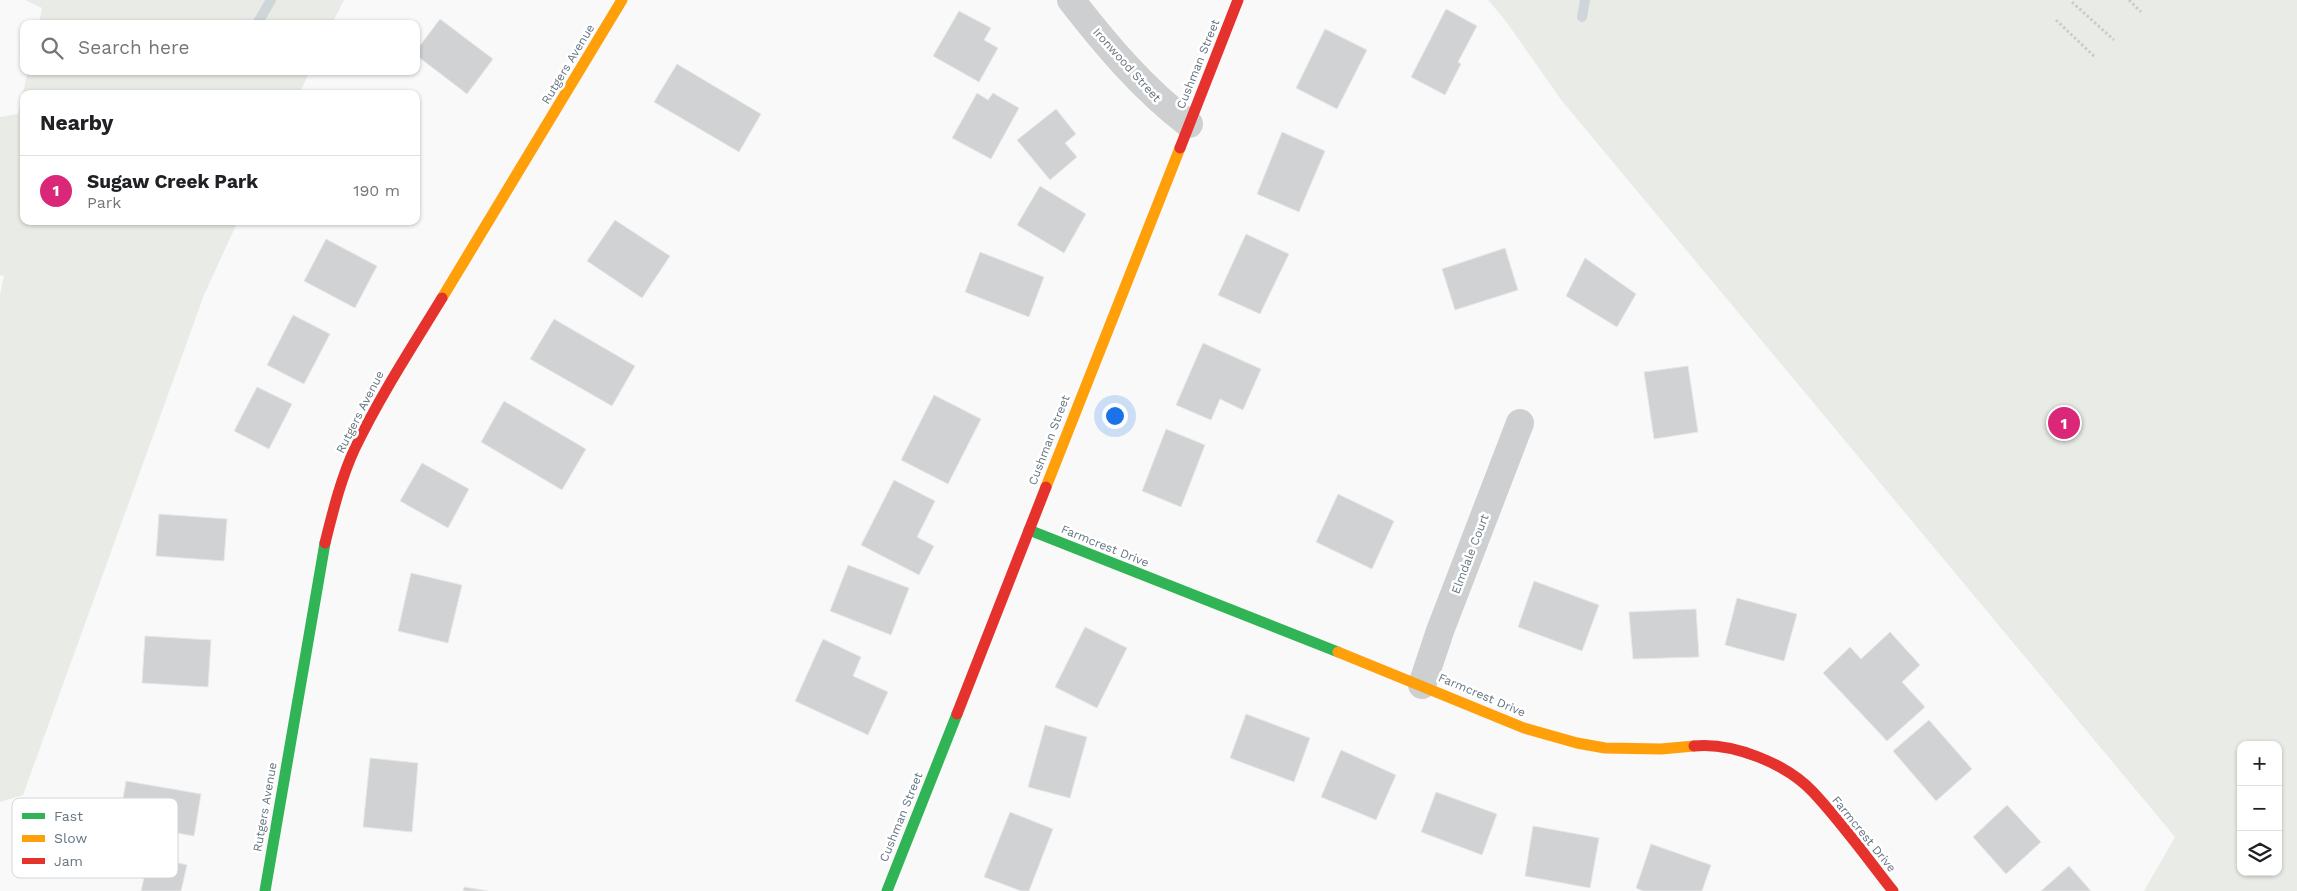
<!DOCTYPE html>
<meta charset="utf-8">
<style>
body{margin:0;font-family:"Work Sans",sans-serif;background:#f6f6f6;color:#202124}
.controls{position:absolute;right:15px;bottom:15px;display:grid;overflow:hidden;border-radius:10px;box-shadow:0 1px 4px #0004}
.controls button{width:45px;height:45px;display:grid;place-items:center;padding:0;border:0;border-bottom:1px solid #e0e0e0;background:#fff;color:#202124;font:25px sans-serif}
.you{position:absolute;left:1114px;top:415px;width:18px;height:18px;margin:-12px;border:4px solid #fff;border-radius:50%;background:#1a73e8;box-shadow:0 0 0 8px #1a73e833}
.badge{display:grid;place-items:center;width:32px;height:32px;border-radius:50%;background:#db2777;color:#fff;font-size:16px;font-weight:700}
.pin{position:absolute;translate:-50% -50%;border:2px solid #fff;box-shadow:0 1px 5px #0006}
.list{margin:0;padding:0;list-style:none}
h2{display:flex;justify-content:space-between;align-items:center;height:65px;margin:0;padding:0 20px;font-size:21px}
h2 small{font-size:16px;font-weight:400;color:#757577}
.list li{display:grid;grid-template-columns:32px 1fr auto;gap:15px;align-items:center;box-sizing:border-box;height:70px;padding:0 20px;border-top:1px solid #e0e0e0}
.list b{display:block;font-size:19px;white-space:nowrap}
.list p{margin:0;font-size:16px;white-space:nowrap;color:#757577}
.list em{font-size:16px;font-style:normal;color:#757577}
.icon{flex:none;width:28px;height:28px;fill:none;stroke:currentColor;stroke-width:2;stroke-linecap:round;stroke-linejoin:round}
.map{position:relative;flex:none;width:2297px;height:891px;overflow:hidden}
.search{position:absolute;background:#fff;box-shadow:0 1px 4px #0004;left:20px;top:20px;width:400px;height:55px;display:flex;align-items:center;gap:12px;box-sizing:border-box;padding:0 18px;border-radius:10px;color:#757577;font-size:19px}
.panel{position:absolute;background:#fff;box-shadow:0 1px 4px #0004;left:20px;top:90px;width:400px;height:135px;border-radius:10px}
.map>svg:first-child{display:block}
</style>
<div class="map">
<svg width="2297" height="891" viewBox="0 0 2297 891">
<rect width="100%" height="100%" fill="#f9f9f9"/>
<g fill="#e8ebe6" fill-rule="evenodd">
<path d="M25 0H344L332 24H39L42 8Z"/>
<path d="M1488 0H2297V891H2144L2175 837 1562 101 1505 20ZM2241 745H2278V872H2241Z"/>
<path d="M28 71H310L299 94H24V221H238L204 295 23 795 0 802V295L4 276 0 275V117L18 114Z"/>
</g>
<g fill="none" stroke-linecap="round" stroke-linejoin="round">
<g stroke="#ced6d9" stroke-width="10">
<path d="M1582 17 1585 0"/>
<path d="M257 24 271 0"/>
</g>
</g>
<g fill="#d0d2d3" stroke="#e8e8e8">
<path d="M1446 9 1477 26 1458 62 1461 64 1445 95 1411 77Z"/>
<path d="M959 11 991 28 984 40 998 48 979 82 933 56Z"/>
<path d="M440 19 493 59 467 94 416 55V51Z"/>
<path d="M1325 29 1367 50 1337 109 1296 88Z"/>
<path d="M677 64 761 114 739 152 654 102Z"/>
<path d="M977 93 988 100 993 93 1019 108 991 159 952 138Z"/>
<path d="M1056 109 1076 134 1065 143 1077 157 1050 180 1017 140Z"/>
<path d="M1282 132 1325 151 1299 212 1257 194Z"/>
<path d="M1040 186 1086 214 1064 253 1017 225Z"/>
<path d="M615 220 670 256 642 298 587 261Z"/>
<path d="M1246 234 1289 254 1260 314 1218 295Z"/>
<path d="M326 239 377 266 355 308 304 281Z"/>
<path d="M1505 248 1518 290 1455 310 1442 269Z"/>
<path d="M980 252 1044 277 1029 317 965 292Z"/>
<path d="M1585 258 1636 294 1617 327 1566 296Z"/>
<path d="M293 315 330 334 304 384 267 365Z"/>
<path d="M554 319 635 366 612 406 530 359Z"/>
<path d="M1203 343 1261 369 1243 410 1220 399 1211 420 1176 405Z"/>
<path d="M1688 366 1698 432 1654 439 1644 372Z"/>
<path d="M257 387 292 404 269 449 234 431Z"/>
<path d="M934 395 981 419 948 484 901 460Z"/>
<path d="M504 401 586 449 562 490 481 442Z"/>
<path d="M1166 429 1205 445 1181 507 1142 491Z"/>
<path d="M422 463 469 489 448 528 400 501Z"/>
<path d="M894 480 935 501 917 537 934 546 919 575 861 545Z"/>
<path d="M1338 494 1394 521 1372 569 1316 542Z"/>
<path d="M159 514 227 519 224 561 156 556Z"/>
<path d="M848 565 909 588 891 635 830 611Z"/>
<path d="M411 573 462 585 448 643 398 631Z"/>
<path d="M1534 581 1599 605 1582 651 1518 627Z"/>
<path d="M1737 598 1797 614 1784 661 1725 645Z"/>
<path d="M1696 609 1699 657 1633 659 1629 612Z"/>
<path d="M1085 627 1127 648 1097 708 1055 687Z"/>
<path d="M1890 632 1920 665 1902 682 1925 707 1887 741 1823 673 1850 647 1861 659Z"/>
<path d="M145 636 211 640 208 687 142 683Z"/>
<path d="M823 639 861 657 853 676 888 692 868 735 795 701Z"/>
<path d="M1246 714 1310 738 1294 782 1230 758Z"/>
<path d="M1929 720 1972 769 1936 801 1893 751Z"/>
<path d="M1045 725 1087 737 1070 798 1028 787Z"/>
<path d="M1341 750 1396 775 1376 820 1321 797Z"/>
<path d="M370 758 418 763 412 832 363 827Z"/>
<path d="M126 781 201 794 194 836 119 823Z"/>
<path d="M1436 792 1497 814 1482 855 1421 832Z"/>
<path d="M2007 805 2041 842 2006 874 1973 837Z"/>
<path d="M1010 812 1053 829 1029 891H1021L984 877Z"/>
<path d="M1533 826 1599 838 1590 888 1525 876Z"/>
<path d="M1651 844 1711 865 1702 891H1643L1636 888Z"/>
<path d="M149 856 187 865 181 891H141Z"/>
<path d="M2069 866 2091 891H2041Z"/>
<path d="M464 887 488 891H463Z"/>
</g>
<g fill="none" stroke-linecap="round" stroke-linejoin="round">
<g stroke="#cbcccd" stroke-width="3" stroke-dasharray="2.5 2.5" stroke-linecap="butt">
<path d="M2129 0 2141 12"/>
<path d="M2072 2 2114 40"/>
<path d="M2056 20 2096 58"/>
</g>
<g stroke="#cecfd0" stroke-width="28">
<path d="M1071 0C1106 45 1143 89 1189 124"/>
<path d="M1422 685 1440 631 1520 423"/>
</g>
<g stroke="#30b455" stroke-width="11">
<path d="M1029 530 1338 652"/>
<path d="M265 891 325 543"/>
<path d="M887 891 957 714"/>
</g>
<g stroke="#ff9f0a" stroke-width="11">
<path d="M442 298 622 0"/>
<path d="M1046 487 1180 148"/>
<path d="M1338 652 1524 728 1577 743 1605 748 1661 749 1694 746"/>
</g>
<g stroke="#e5322d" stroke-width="11">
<path d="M1180 148 1238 0"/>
<path d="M325 543C333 511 341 478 355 448 380 396 412 347 442 298"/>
<path d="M957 714 1046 487"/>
<path d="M1694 746C1733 742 1787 764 1813 792 1842 823 1867 858 1893 891"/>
</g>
</g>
<g text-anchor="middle" stroke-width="5" stroke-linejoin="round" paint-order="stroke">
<g font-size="12" fill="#657683" stroke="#fff">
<text transform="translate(568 64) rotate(-59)" y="4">Rutgers Avenue</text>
<text transform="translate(1198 64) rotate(-68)" y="4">Cushman Street</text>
<text transform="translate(1127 65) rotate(48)" y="4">Ironwood Street</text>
<text transform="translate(360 412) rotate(-63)" y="4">Rutgers Avenue</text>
<text transform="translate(1049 440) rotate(-69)" y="4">Cushman Street</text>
<text transform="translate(1105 546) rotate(22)" y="4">Farmcrest Drive</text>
<text transform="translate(1470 554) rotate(-69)" y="4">Elmdale Court</text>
<text transform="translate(1482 695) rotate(23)" y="4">Farmcrest Drive</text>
<text transform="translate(265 807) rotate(-80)" y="4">Rutgers Avenue</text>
<text transform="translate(901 817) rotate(-68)" y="4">Cushman Street</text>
<text transform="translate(1864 834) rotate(51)" y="4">Farmcrest Drive</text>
</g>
</g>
<rect x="12" y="798" width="166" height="80" rx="8" fill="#fff" stroke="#d1d6da" stroke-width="1"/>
<rect x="22" y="813" width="23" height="6" fill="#30b455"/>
<rect x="22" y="835" width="23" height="7" fill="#ff9f0a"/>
<rect x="22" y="858" width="23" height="6" fill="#e5322d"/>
<g font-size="14" fill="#657683">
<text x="54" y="821">Fast</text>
<text x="54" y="843">Slow</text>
<text x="54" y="866">Jam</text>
</g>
</svg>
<div class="controls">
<button>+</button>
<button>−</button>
<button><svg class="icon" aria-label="layers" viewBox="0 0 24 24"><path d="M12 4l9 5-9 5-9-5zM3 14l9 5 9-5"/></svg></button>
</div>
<div class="you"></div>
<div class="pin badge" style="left:2064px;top:423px">1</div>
<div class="search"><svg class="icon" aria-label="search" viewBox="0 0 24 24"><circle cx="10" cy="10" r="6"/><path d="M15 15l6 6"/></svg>Search here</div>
<section class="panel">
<h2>Nearby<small></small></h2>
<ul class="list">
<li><span class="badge">1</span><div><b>Sugaw Creek Park</b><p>Park</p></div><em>190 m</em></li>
</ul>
</section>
</div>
